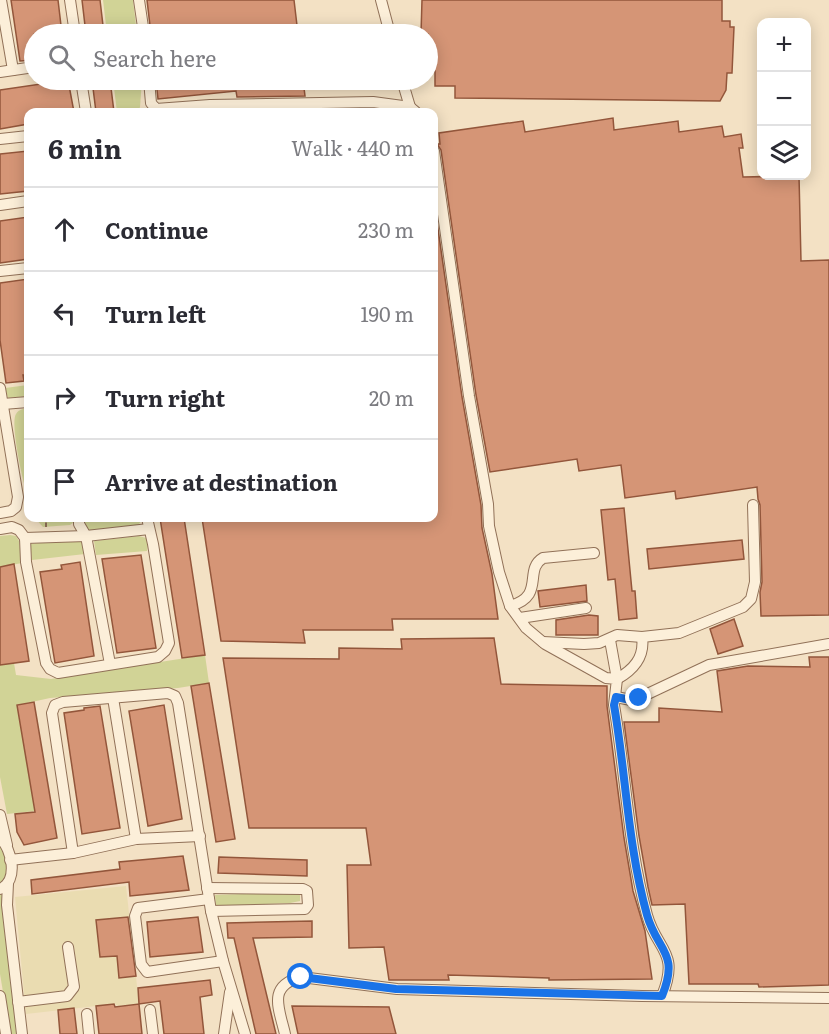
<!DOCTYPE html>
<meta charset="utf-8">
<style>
body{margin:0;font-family:Literata,serif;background:#f7f7f7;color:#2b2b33}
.controls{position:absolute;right:18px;top:18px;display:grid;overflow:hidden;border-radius:12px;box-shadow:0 3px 15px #0003}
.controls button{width:54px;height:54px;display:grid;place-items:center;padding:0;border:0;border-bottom:2px solid #e1e1e2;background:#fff;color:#2b2b33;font:30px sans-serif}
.stop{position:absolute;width:18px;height:18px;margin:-14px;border:4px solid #1a73e8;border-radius:50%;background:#fff}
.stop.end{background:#1a73e8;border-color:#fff;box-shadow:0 2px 6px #0008}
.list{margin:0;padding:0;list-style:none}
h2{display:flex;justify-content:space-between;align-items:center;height:78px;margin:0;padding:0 24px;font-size:26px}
h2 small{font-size:20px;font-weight:400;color:#7c7c81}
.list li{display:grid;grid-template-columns:39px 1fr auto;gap:18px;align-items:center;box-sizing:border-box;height:84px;padding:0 24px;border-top:2px solid #e1e1e2}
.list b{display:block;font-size:22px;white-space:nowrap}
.list em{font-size:20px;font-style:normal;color:#7c7c81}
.icon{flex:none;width:33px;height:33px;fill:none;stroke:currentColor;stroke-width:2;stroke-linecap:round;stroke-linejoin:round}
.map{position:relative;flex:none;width:829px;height:1034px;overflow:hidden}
.search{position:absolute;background:#fff;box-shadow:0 3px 15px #0003;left:24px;top:24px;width:414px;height:66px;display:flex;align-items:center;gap:15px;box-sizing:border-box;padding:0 21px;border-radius:33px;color:#7c7c81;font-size:22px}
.panel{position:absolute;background:#fff;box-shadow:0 3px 15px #0003;left:24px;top:108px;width:414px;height:414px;border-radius:12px}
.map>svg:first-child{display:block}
</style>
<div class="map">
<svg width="829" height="1034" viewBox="0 0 829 1034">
<rect width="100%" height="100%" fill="#f3e1c4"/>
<path fill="#eadcb1" d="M126 886 139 1004 119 1006 114 1004 26 1014 15 897Z"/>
<g fill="#d1d396">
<path d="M103 0H133L137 34H107Z"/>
<path d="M113 80H142L140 107 138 112H117Z"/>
<path d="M28 385V396L8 398 5 388Z"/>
<path d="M28 408V496C23 484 10 423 16 414 19 409 24 409 28 408Z"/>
<path d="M35 518H73L74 522 70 525 43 527Z"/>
<path d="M83 518H142L140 523 136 527 90 530 85 527Z"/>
<path d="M10 535 16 536 19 541 22 563 0 567V536Z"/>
<path d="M139 536 146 538 148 543 147 551 96 555 94 541Z"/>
<path d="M68 540 82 542 85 554 32 560 30 544Z"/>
<path d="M0 580 16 675 51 679 205 655 209 683 178 688 50 698 18 705 35 811 7 814 0 777Z"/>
<path d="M0 844C9 859 10 874 0 888Z"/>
<path d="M292 892 300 893V901L290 903 216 906 215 895Z"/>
<path d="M4 894 17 1034H10L0 974V895Z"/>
</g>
<g fill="#d59576" stroke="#93563b" stroke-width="1.5">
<path d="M11 0H58L62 34H34V60L20 61Z"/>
<path d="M82 0H100L104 34H86Z"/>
<path d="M147 0H294L298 34H151Z"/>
<path d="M422 0H722V21H730V27H734L732 73H727L726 90 720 101 455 98V86H435V71H428V34H421Z"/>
<path d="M68 80 74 112H28V124L0 129V90Z"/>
<path d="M92 80H110L114 112H96Z"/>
<path d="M156 80H303L305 96 237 97 236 91 158 99Z"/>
<path d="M613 118 614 130 678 121 679 132 722 126 724 137 741 134 743 148H739L743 177 799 176 801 261 829 260V615L761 616 760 592 762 582 760 505 758 499 757 487 676 499 675 491 625 498 621 465 579 471 577 459 490 472 476 395 441 150 437 144H440L439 133 523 121 525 132Z"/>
<path d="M28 151V191L0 194V154Z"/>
<path d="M434 201 462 397 481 505 482 528 492 574 498 619H392L393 630H303L305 643 221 641 202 518H434Z"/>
<path d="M28 217V259L0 263V221Z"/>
<path d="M28 279V375H23L24 381 6 383 0 340V283Z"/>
<path d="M624 508 632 591H635L637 618 619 620 615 579 608 580 601 510Z"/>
<path d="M160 518H184L205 655 182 658Z"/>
<path d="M742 540 744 559 649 569 647 549Z"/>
<path d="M141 555 156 648 117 653 102 559Z"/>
<path d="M80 562 94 656 55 663 40 572 62 569 61 565Z"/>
<path d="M14 564 29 661 0 665V567Z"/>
<path d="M586 585 587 601 540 607 538 591Z"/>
<path d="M589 615 598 616V635H556V620Z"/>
<path d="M734 619 743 646 718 654 710 629Z"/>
<path d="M494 638 501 684 607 686V706L624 838 633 891 645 931 652 979 549 980V978L448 975 449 980H389L384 947 349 948 347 865H371L366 828H249L223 658 339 659V648L402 649 401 639Z"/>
<path d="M809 657H829V985L759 987 758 984H689L685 904 652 905 648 887 639 836 624 722H659V708L722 712 717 671 748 666 810 667Z"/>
<path d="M209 683 235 839 216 842 191 686Z"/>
<path d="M34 702 57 838 24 845 17 832 15 814 35 812 17 705Z"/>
<path d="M164 705 182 819 148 826 129 711Z"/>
<path d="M100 706 120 828 82 834 64 713 84 710V708Z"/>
<path d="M183 856 189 890 130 896 129 882 32 894 31 880 120 869 119 862Z"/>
<path d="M219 857 307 860V876L218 873Z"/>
<path d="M128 917 136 976 119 978 117 956 100 957 96 920Z"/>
<path d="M198 917 203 952 150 957 147 922Z"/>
<path d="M312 921V937L253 938 276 1034H256L234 938H228L227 923Z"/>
<path d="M210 980 212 995 200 997 204 1034H164L160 1001 139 1004 138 988Z"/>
<path d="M114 1004 115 1007 139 1004 142 1034H99L96 1006Z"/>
<path d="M292 1006 389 1007 396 1034H298Z"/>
<path d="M74 1008 77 1034H60L58 1010Z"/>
</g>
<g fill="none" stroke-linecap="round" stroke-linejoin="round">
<defs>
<g id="minor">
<path d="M1 0 13 70"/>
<path d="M70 0 75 34"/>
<path d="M139 0 144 34"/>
<path d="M381 0 390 34"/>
<path d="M0 72 34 67"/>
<path d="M81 80 86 112"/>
<path d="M149 80 151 103 156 109 210 105 373 102 410 107 416 112"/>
<path d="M402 80 410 107"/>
<path d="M0 139 28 136"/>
<path d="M434 151 469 396 488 504 489 526 499 572 510 606 526 628 545 644 606 678 617 679 614 705C626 775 628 846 647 915 657 951 680 951 662 996"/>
<path d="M0 205 28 201"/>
<path d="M0 271 28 268"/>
<path d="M0 388 18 497 16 507 11 511 0 513"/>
<path d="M3 404 28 402"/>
<path d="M79 518V524L86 536 110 664"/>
<path d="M0 529 12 527 19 530 25 538 26 562 46 663 50 669 58 673 158 657 165 651 169 643 153 544 147 518"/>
<path d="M25 538 86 536 149 529"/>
<path d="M510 606C546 596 523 570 543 558L594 553"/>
<path d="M520 618 586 608"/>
<path d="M610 640 617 679C633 670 645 658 642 637L679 633 743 607 751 599 755 582 753 505"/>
<path d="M543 642 584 644 599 643 617 635 642 637"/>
<path d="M616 697 631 700 639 698 709 665 829 644"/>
<path d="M113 698 136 839"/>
<path d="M0 815 7 845"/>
<path d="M0 838C12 849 19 881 0 889"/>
<path d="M73 853 52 713 55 705 63 702 168 693 175 696 178 703 211 911 223 961 245 1034"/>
<path d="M10 860 73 853 136 839 200 836"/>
<path d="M8 883 7 905 22 1034"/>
<path d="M207 888 303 889 307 891 308 905 305 909 211 911"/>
<path d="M209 899 138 908 135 916 141 964 147 972 223 961"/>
<path d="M0 996 6 1034"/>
<path d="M18 1002 67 996 74 987 68 947"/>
<path d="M150 1010 153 1034"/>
<path d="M87 1014 89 1034"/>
<path d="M224 1034 230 992"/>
<path d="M285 1034C279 1008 267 986 301 977L397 989 642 996 829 998"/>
</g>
</defs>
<use href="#minor" stroke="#917158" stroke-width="12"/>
<path stroke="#917158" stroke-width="2" stroke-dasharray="4.5 3" stroke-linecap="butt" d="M46 527V518"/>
<use href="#minor" stroke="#fcefd9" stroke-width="10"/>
</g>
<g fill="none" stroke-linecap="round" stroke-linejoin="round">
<path stroke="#1a73e8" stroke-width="8" d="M301 977 396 989 662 996C680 952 657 951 647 915 628 847 626 775 614 705L616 697 631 700 639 698"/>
</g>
</svg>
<div class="controls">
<button>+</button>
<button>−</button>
<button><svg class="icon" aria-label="layers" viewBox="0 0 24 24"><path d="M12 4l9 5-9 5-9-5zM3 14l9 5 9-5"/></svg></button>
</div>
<div class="stop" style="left:301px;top:977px"></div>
<div class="stop end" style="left:639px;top:698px"></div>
<div class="search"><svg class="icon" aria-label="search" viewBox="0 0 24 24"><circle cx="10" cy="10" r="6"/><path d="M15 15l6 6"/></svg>Search here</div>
<section class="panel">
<h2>6 min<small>Walk · 440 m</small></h2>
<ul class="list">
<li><svg class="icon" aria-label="ahead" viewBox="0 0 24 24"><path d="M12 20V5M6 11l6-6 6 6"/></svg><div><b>Continue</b></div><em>230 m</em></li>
<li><svg class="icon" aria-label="left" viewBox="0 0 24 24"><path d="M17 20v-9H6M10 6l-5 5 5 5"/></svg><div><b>Turn left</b></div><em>190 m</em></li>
<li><svg class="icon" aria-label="right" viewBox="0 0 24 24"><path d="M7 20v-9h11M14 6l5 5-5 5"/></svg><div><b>Turn right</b></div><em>20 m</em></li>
<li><svg class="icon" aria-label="arrive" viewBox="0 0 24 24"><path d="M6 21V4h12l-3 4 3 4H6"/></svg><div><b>Arrive at destination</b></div></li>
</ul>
</section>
</div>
